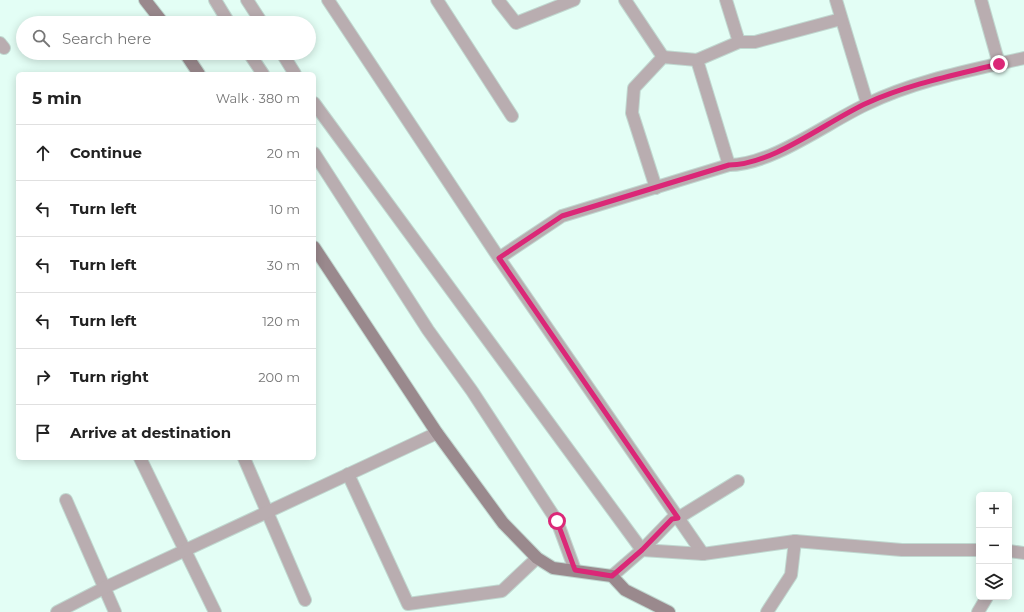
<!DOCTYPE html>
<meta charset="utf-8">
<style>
body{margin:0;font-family:Montserrat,sans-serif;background:#f6f6f6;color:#222}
.controls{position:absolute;right:12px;bottom:12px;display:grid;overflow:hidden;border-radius:6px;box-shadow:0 2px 10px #0003}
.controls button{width:36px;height:36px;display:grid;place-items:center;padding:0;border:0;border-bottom:1px solid #e0e0e0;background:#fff;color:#222;font:20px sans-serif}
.stop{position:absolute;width:12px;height:12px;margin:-9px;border:3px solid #db2777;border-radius:50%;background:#fff}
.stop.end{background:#db2777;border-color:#fff;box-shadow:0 1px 4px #0008}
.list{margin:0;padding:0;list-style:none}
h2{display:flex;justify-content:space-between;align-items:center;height:52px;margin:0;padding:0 16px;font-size:17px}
h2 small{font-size:13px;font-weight:400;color:#767676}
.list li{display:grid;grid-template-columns:26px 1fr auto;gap:12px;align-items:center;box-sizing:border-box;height:56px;padding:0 16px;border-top:1px solid #e0e0e0}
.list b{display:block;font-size:15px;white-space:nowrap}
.list em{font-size:13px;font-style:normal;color:#767676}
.icon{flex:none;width:22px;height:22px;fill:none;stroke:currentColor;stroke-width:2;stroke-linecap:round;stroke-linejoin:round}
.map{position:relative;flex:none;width:1024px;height:612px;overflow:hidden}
.search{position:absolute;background:#fff;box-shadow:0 2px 10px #0003;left:16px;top:16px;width:300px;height:44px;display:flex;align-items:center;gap:10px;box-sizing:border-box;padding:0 14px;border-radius:22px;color:#767676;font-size:15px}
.panel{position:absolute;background:#fff;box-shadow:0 2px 10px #0003;left:16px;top:72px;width:300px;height:388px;border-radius:6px}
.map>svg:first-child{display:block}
</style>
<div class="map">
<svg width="1024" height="612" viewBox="0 0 1024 612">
<rect width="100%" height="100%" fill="#e3fef5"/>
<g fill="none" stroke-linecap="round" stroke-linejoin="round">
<defs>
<g id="street">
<path d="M215 0 229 23"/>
<path d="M247 0 262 23"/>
<path d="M328 0 499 258 703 554"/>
<path d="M437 0 512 116"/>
<path d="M498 0 516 23 574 0"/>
<path d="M625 0 663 57"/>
<path d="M726 0 739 42"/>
<path d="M836 0 867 103"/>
<path d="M981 0 999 64"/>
<path d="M0 43 4 48"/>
<path d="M249 53 263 74"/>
<path d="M282 53 295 74"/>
<path d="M697 60 729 165"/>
<path d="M314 103 642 550 703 554 795 541 902 550H979"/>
<path d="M314 153 428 330 472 391 557 521 575 570"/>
<path d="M656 188 632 113 634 88 663 57 697 60 739 42H755L841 19"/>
<path d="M499 258 562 216 729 165C772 165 828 122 867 104 916 80 972 70 1024 58"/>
<path d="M140 458 215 612"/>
<path d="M244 458 305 600"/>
<path d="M348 474 408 604 502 591 537 558"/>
<path d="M66 500 115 612"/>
<path d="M1009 551 1024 553"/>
<path d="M612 576 642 550 672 519 678 518 738 481"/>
<path d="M57 612 104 588 437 433"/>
<path d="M767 612 791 575 795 541"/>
<path d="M978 612 987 597"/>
</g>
<g id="secondary">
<path d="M145 0 163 23"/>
<path d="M185 53 199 74"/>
<path d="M314 247 437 433 503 523 537 558 553 568 612 576 625 590 669 612"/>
</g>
</defs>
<use href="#street" stroke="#c0d8d0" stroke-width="14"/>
<use href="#secondary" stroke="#c0d8d0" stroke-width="14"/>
<use href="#street" stroke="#b9adb0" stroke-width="12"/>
<use href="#secondary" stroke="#9a898d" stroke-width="12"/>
</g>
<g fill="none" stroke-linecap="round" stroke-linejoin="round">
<path stroke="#db2777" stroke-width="5" d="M557 521 575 570 612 576 642 550 672 519 678 518 499 258 562 216 729 165C773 165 827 121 867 103 909 84 955 75 999 64"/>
</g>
</svg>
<div class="controls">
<button>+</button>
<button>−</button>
<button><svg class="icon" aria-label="layers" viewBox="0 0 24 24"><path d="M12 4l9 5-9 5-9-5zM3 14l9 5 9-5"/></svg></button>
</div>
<div class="stop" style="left:557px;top:521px"></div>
<div class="stop end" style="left:999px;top:64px"></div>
<div class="search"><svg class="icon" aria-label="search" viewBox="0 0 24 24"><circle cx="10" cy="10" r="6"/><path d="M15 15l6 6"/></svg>Search here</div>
<section class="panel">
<h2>5 min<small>Walk · 380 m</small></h2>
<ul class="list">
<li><svg class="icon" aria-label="ahead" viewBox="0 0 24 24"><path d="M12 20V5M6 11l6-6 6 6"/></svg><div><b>Continue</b></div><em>20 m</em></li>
<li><svg class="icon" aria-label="left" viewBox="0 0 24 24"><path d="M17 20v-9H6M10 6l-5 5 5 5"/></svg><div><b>Turn left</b></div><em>10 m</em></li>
<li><svg class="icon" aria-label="left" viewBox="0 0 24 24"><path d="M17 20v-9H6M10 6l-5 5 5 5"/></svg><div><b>Turn left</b></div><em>30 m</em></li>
<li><svg class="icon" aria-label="left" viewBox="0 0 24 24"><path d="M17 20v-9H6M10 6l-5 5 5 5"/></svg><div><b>Turn left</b></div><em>120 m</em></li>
<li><svg class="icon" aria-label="right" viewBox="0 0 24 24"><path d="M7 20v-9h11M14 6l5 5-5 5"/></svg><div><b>Turn right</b></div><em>200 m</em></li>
<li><svg class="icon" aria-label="arrive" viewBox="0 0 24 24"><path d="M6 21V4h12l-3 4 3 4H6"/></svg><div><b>Arrive at destination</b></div></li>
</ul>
</section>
</div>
